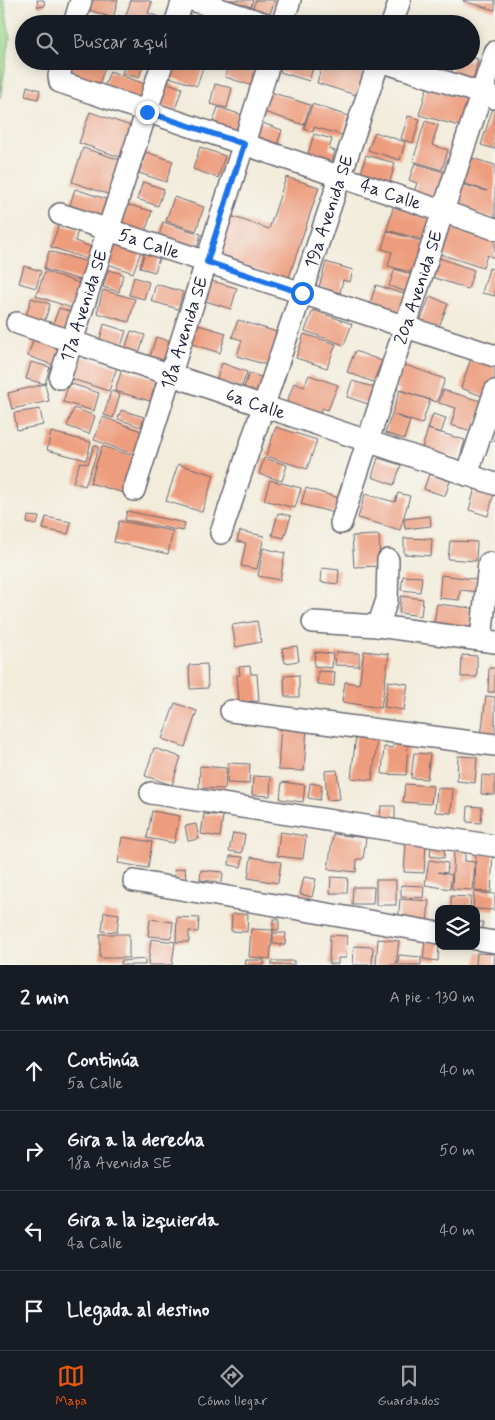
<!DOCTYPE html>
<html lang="es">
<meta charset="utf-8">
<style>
body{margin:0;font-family:Mynerve,sans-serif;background:#20242c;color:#f1f3f6}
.controls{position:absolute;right:15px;bottom:15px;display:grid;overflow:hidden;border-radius:10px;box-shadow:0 2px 12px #0003}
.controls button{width:45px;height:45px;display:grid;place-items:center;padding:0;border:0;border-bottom:1px solid #363941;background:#171b24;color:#f1f3f6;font:25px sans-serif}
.stop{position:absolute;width:15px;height:15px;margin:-11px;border:4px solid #1a73e8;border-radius:50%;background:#fff}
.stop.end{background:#1a73e8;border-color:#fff;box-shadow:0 1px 5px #0008}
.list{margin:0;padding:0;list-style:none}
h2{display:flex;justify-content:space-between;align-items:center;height:65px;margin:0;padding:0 20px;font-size:21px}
h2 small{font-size:16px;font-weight:400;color:#9ea1a6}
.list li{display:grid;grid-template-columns:32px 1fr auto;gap:15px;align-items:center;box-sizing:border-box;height:80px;padding:0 20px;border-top:1px solid #363941}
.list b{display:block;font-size:19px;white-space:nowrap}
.list p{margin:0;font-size:16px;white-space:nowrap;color:#9ea1a6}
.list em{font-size:16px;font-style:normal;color:#9ea1a6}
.icon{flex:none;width:28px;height:28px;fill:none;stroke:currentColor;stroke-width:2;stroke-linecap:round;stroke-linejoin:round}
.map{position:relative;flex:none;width:495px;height:965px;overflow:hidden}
.search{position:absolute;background:#171b24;box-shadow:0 2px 12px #0003;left:15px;right:15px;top:15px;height:55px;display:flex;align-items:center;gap:12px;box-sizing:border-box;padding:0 18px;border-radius:28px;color:#9ea1a6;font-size:19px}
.sheet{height:385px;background:#171b24}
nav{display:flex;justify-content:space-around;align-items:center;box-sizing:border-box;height:70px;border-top:1px solid #363941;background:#171b24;font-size:14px;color:#9ea1a6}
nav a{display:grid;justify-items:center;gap:2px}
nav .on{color:#ea580c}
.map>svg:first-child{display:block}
</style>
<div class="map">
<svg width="495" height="965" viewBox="0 0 495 965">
<rect width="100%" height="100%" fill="#f6f6f2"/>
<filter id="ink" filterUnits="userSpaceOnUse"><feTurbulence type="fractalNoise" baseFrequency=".02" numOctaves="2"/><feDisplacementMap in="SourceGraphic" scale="10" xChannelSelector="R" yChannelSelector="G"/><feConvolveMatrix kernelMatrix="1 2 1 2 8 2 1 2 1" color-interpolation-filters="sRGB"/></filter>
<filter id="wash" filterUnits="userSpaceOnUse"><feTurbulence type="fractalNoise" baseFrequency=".0096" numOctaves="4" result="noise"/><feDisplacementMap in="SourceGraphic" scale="20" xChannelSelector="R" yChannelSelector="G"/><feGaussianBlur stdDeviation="1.12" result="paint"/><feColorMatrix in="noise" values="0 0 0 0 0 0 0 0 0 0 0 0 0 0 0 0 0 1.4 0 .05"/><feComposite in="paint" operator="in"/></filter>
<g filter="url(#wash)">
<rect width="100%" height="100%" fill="#f2ecda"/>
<path fill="#9bd78b" stroke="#5e7c63" d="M0 0H4L10 38 0 98Z"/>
<g id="blocks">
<g fill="#ed9c7d">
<path d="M37 0H44L45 6 38 7Z"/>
<path d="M88 0H118L113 18 86 9Z"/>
<path d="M131 0H146L152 2 148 13 162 18 160 24H136V22L125 18Z"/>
<path d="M217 0H253L247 17Z"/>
<path d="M256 0H275L269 16 252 10Z"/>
<path d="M495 0V10L463 1V0Z"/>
<path d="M52 16 65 19 64 24H50Z"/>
<path d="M471 57 478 59 473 81 451 76 454 61H471Z"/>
<path d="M67 61H95L106 65 97 90 62 78Z"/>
<path d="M126 61H159L156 69 143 65 139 78 122 73Z"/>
<path d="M171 61H205L197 86 166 76Z"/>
<path d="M230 61 261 62 253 86 225 77Z"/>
<path d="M283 61H315L309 81 280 72Z"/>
<path d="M323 61H348L366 67 356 95 317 83Z"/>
<path d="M110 71 153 87 144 111 101 95Z"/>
<path d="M165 82 182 88 175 110 157 105Z"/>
<path d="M215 84 232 88 227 108 210 104Z"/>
<path d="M27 86 40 90 38 99 25 96Z"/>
<path d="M427 88 470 100 463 127 419 115Z"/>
<path d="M268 91 310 105 304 125 261 111Z"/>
<path d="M312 104 348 116 342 135 314 127 313 132 304 129Z"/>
<path d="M218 107 245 116 238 135 212 125Z"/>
<path d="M493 108H495V149L481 145Z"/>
<path d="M90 112 134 127 123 158 79 143Z"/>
<path d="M408 116 420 119 413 143 401 139Z"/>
<path d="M257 121 282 130 275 151 250 142Z"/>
<path d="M425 121 438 125 432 145 448 150 442 170 413 161Z"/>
<path d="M375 132 405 142 400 160 368 150Z"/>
<path d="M314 134 332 139 329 149 335 151 331 165 307 157Z"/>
<path d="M200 147 225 156 218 178 193 169Z"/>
<path d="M83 148 124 161 113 196 72 182Z"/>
<path d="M146 152 173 161 166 182 139 173Z"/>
<path d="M366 155 395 163 389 185 360 177Z"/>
<path d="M468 157 495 165V218L454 210 461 184 487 191 460 182Z"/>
<path d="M415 163 447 173 439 200 414 192 417 183 409 180Z"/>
<path d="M286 177 319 187 288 280 215 256 228 215 269 229Z"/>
<path d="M143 182 164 189 158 206 137 199Z"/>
<path d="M75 189 109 200 102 222 68 211Z"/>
<path d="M174 197 204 207 196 231 166 221Z"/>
<path d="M125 204 152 211 144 236 118 228Z"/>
<path d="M394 204 434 216 427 241 387 230Z"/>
<path d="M163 222 201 234 197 248 159 236Z"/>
<path d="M59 224 78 230 75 241 94 248 90 260 51 247Z"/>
<path d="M449 225 495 239V258L487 255 483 268 440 254Z"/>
<path d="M387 231 427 243 417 274 388 266 392 252 382 249Z"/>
<path d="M116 242 141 251 133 273 108 264Z"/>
<path d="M49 251 88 262 83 281 44 269Z"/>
<path d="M145 251 160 255 155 272 140 268Z"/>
<path d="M436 257 474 270 468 289 429 276Z"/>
<path d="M326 262 353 270 350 282 343 280 340 293 319 287Z"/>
<path d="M24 266 41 271 36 288 19 283Z"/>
<path d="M489 268 495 270V296L482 293Z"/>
<path d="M395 269 416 276 410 293 389 286Z"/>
<path d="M108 270 123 274 119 292 103 287Z"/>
<path d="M45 271 87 286 78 310 36 296Z"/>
<path d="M134 277 149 282 144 299 129 295Z"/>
<path d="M208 280 237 288 231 309 202 300Z"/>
<path d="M156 284 183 292 178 309 151 301Z"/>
<path d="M376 285 407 295 399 320 368 310Z"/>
<path d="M103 290 135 299 129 322 97 313Z"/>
<path d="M430 296 448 304 438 329 420 322Z"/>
<path d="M31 298 50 304 42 330 24 324Z"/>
<path d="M59 308 74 313 66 337 50 332Z"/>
<path d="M313 310 352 324 344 345 305 331Z"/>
<path d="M238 320 280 333 270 366 237 356 242 340 232 337Z"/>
<path d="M192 323 226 333 220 353 186 342Z"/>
<path d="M104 324 126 331 120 349 99 343Z"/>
<path d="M131 331 145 335 138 357 124 353Z"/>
<path d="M35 334 64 343 56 366 28 356Z"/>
<path d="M304 334 336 344 327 368 296 358Z"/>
<path d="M156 337 172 342 165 367 148 363Z"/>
<path d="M355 351 382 361 373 382 347 372Z"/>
<path d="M77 355 117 367 109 391 69 378Z"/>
<path d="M471 358 495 367V377L487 398 461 388Z"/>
<path d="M31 362 50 367 45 384 26 379Z"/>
<path d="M222 363 247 372 241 389 216 381Z"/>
<path d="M403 364 445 379 437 402 396 389Z"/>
<path d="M122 369 157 379 150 401 115 391Z"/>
<path d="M249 373 266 379 258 399 242 393Z"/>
<path d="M309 375 338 385 328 410 322 408 317 422 284 410 294 383 304 387Z"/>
<path d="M352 381 374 387 368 404 347 397Z"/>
<path d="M69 383 99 393 94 411 63 402Z"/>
<path d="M45 384 49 401 12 409 8 393Z"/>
<path d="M400 390 430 400 422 424 392 414Z"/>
<path d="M443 390 484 402 475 432 451 425 456 408 439 403Z"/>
<path d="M111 391 120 394 113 418 104 415Z"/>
<path d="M74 408 95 416 89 434 67 426Z"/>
<path d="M40 409 43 425 17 430 14 413Z"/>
<path d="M121 410 144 417 141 427 118 419Z"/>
<path d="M392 414 410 421 404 439 385 433Z"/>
<path d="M433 414 446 418 441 433 428 429Z"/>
<path d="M103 417 144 432 136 455 94 440Z"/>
<path d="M490 424 495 426V442L485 438Z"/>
<path d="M276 427 317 440 307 469 266 456Z"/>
<path d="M428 429 465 440 459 460 422 448Z"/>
<path d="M51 432 91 442 86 460 47 450Z"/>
<path d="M94 445 99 447 85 486 73 482 80 462 88 464Z"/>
<path d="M102 446 136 457 124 493 90 483Z"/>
<path d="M264 458 287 465 282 481 259 474Z"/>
<path d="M378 458 401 465 394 485 372 477Z"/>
<path d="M178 464 214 475 202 512 166 501Z"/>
<path d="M429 474 450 481 445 496 424 489Z"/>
<path d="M270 480 301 488 295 508 264 500Z"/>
<path d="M306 488 339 498 334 513 301 504Z"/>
<path d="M475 488 494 493 488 516 469 510Z"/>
<path d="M398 493 410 496 400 530 358 518 365 494 395 502Z"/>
<path d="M127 511 185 523 183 531 125 520Z"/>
<path d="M278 513 291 516 284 538 272 535Z"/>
<path d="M28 516 39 517 37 525 27 523Z"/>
<path d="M430 516 431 526 405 529 404 519Z"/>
<path d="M46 517 71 522 68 534 43 529Z"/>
<path d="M119 521 173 531 168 554 114 542Z"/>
<path d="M240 531 264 536 257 569 241 566 246 543 237 541Z"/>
<path d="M379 535 380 566 354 567 352 536Z"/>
<path d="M404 538 432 539 431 556 404 554Z"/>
<path d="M450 541 477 542 476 561 448 559Z"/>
<path d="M263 548 285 553 280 580 258 576Z"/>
<path d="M322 568 339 570 338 584 321 582Z"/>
<path d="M441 575 481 580 480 592 460 590 459 600 439 598Z"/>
<path d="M403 576 422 577 420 592 401 590Z"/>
<path d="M401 596 423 599 421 616 399 613Z"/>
<path d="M437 604 480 609 478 629 434 623Z"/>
<path d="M257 621 261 642 236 647 232 625Z"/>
<path d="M297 646 299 661 285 663 282 648Z"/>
<path d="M364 651 389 654 381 708 342 702 345 682 359 684Z"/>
<path d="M315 652 333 654 332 668 314 666Z"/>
<path d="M336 652 359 653V666L335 665Z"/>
<path d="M462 655 477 656V677H461Z"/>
<path d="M207 664 208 688 190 689 189 665Z"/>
<path d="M250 666 251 674H257L259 701 239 702 237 675H240L239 667Z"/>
<path d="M489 668H495V692H488Z"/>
<path d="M318 671 335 672 334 686 317 684Z"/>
<path d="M299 675V697H285L284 676Z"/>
<path d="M388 681 408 684 404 710 384 707Z"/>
<path d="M486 696 495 697V738L481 736Z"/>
<path d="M175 703 197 711 185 747 162 739Z"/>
<path d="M281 725 307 727 304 771 278 770Z"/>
<path d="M356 735 378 737 372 780 351 778Z"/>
<path d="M393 742H408L406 775 382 774 384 747 393 748Z"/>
<path d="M154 748 181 757 172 785 145 776Z"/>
<path d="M414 753 430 754 427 779 411 778Z"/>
<path d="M458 756 477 757 475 783 457 781Z"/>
<path d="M228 763 250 764 249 784 227 783Z"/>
<path d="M200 766 226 768 225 789 199 788Z"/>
<path d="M337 770 340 799 327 800 325 771Z"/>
<path d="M482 775 495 776V795L481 794Z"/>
<path d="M253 776 271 777 270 796 252 795Z"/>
<path d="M282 782 305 785 303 802 280 799Z"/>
<path d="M310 783 322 785 320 800 308 798Z"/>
<path d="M405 784 433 786 431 804 403 802Z"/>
<path d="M437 788 453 789 451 813 435 812Z"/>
<path d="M381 806H395V819L380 818Z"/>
<path d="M468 806 482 807 481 823 467 822Z"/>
<path d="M152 811 180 816 174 843 147 838Z"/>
<path d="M204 814 223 816 220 837 201 834Z"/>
<path d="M196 824 199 839 188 841 185 826Z"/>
<path d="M280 832 306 836 303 859 277 856Z"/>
<path d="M233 833 245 835 242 853 229 851Z"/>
<path d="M333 834 366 838 363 859H357L356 872 328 869Z"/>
<path d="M122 837 152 842 148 868 118 863Z"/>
<path d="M406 844 426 845 424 873 404 872Z"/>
<path d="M431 846 445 848 444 858 430 856Z"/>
<path d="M454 848 465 849V861L475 862 473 890 452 889Z"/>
<path d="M476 853 493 854 491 892 475 891Z"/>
<path d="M230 856 243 857 241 867 229 865Z"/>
<path d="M251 857 281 862 278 883 248 878Z"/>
<path d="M429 860 448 863 447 873 438 872 452 875 450 889 425 885Z"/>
<path d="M185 868 186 880 176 881 174 870Z"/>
<path d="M201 870 223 872 222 882 200 880Z"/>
<path d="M304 877 316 879 312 897 300 894Z"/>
<path d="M331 877 348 878 347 893H330Z"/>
<rect x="376" y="880" width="20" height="25"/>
<path d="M401 885 424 886 423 898 401 897Z"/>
<path d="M353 887H374L373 904H352Z"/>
<path d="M474 892 495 894V910L473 909Z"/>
<path d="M451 896 471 897 470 909H451Z"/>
<path d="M400 899 429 901 427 924 398 922Z"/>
<path d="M104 912 119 914 117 932 102 931Z"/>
<path d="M232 914H248L247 932 231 931Z"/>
<path d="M177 917 199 918 198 932 189 931V942H176Z"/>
<path d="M150 919 173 922 171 938 148 936Z"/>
<rect x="273" y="919" width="6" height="11"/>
<path d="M476 922H483L482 930H476Z"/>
<path d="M251 929 273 930 270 959 249 957Z"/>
<path d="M273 933H286L285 945 273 944Z"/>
<rect x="100" y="934" width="29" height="24"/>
<path d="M330 935 347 936 346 958H338V964H329Z"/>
<path d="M151 939 175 942 172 965H148Z"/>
<path d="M378 939 399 941 396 965H376Z"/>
<path d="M425 941 439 943 438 961 423 959Z"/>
<path d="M354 946 373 947 372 965H353Z"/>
<path d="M477 953 495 954 494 965H476Z"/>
<path d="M399 955 421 957V965H398Z"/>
<path d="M145 959V965H121V961Z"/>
<path d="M246 960H264V965H245Z"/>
<rect x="272" y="961" width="22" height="4"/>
</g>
</g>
</g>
<g filter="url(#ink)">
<use href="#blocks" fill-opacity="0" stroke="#6b6973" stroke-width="1"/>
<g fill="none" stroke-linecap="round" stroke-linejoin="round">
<defs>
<g id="minor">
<path d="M192 0 266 24"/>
<path d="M74 24 81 0"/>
<path d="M175 24 183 0"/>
<path d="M282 24 290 0"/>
<path d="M392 24 400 0"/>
<path id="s1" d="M63 61 59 76 60 82 495 229"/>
<path d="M381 61 495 98"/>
<path id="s2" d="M60 214 495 356"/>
<path id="s3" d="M17 323 495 484"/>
<path id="s4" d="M60 378 163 61"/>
<path d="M467 475 495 391"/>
<path id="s5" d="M134 490 270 61"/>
<path id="s6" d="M341 523 495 52"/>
<path id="s7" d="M221 533 379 61"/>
<path d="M313 622 378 626 495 642"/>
<path d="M378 626 387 600 388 560"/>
<path d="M481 640 489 563"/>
<path d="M231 711 495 745"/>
<path d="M151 793 495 846"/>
<path d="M134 881 439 933"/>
<path d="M476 939 495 942"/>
</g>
</defs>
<use href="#minor" stroke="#6b6973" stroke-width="24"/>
<use href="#minor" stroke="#fff" stroke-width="21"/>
</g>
</g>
<g fill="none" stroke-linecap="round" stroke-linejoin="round" filter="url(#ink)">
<path stroke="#1a73e8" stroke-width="6" d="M147 112 244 144 207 262 302 293"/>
</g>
<g text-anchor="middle" stroke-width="5" stroke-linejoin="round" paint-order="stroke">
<g font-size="18" fill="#22223b" stroke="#f6f6f2">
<text dy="6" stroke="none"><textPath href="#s1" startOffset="371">4a Calle</textPath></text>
<text dy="6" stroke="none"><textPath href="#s7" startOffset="339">19a Avenida SE</textPath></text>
<text dy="6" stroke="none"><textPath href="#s2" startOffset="94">5a Calle</textPath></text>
<text dy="6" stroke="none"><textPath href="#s6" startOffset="248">20a Avenida SE</textPath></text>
<text dy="6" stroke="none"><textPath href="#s4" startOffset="76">17a Avenida SE</textPath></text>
<text dy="6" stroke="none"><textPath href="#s5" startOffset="165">18a Avenida SE</textPath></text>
<text dy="6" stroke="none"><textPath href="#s3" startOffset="252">6a Calle</textPath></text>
</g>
</g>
</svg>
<div class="controls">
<button><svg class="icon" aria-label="layers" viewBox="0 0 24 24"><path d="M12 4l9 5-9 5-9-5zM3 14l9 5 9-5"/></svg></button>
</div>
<div class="stop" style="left:302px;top:293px"></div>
<div class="stop end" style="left:147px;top:112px"></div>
<div class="search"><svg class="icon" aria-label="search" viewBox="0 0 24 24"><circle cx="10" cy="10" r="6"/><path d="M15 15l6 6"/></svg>Buscar aquí</div>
</div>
<section class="sheet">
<h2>2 min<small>A pie · 130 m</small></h2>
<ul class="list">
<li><svg class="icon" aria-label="ahead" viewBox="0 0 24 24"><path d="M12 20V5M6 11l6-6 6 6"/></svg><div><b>Continúa</b><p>5a Calle</p></div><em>40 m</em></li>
<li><svg class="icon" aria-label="right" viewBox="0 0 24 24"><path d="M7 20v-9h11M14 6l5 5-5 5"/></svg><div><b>Gira a la derecha</b><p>18a Avenida SE</p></div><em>50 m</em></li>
<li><svg class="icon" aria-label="left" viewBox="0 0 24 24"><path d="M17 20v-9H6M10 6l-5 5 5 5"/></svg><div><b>Gira a la izquierda</b><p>4a Calle</p></div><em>40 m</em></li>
<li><svg class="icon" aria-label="arrive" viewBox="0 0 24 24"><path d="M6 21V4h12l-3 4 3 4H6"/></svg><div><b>Llegada al destino</b></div></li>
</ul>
</section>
<nav>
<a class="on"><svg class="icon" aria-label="map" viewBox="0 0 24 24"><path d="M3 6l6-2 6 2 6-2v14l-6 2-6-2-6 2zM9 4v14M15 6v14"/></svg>Mapa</a>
<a><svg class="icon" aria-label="directions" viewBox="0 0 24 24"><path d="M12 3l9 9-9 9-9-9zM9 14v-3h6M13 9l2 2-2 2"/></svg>Cómo llegar</a>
<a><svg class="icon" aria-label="saved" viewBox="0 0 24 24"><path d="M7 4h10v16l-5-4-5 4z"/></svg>Guardados</a>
</nav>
